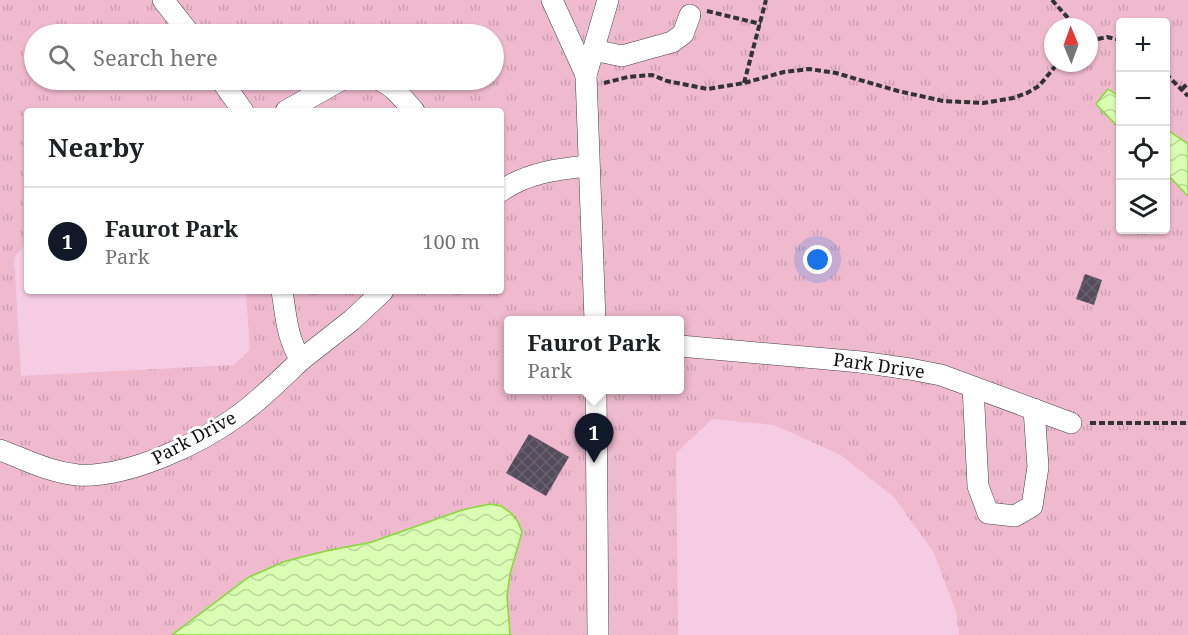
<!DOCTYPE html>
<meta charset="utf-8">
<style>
body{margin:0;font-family:"Noto Serif",serif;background:#f6f6f6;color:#202124}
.controls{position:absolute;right:18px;top:18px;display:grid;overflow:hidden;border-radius:6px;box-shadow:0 2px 4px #0004}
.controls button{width:54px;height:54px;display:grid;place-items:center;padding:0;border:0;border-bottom:2px solid #e0e0e0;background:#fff;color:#202124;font:30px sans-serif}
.compass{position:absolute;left:1044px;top:18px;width:54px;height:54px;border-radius:50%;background:#fff;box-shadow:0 2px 4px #0004;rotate:359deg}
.you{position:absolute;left:818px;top:260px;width:21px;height:21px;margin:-15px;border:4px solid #fff;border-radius:50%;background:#1a73e8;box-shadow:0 0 0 9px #1a73e833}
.badge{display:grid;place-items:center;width:39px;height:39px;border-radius:50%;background:#111827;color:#fff;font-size:20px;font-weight:700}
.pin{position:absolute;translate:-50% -50px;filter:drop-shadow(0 2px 3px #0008)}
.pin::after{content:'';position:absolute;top:32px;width:21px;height:18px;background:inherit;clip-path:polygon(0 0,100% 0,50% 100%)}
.popup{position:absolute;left:504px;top:316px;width:180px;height:78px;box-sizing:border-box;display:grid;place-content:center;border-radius:6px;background:#fff;filter:drop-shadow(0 2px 4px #0005);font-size:20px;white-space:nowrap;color:#757577}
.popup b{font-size:22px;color:#202124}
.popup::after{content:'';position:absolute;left:50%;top:100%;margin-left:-12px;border:12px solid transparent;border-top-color:#fff}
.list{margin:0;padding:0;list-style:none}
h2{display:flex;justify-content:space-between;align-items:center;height:78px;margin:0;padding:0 24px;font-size:26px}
h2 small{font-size:20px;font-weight:400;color:#757577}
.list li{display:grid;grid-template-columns:39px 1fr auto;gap:18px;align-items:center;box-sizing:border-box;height:108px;padding:0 24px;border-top:2px solid #e0e0e0}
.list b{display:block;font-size:22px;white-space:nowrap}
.list p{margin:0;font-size:20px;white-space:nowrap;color:#757577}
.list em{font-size:20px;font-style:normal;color:#757577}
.icon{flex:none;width:33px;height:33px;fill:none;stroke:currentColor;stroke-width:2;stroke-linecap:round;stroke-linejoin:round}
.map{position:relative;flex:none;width:1188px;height:635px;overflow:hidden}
.search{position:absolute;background:#fff;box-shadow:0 2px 4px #0004;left:24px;top:24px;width:480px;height:66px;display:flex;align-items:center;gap:15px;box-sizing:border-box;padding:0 21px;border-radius:33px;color:#757577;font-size:22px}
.panel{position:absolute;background:#fff;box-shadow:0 2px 4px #0004;left:24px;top:108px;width:480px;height:186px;border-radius:6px}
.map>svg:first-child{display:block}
</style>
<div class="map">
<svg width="1188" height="635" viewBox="0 0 1188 635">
<defs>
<pattern id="grass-tufts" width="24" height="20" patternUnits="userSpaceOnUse" patternTransform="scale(1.5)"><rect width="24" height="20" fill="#efb9ce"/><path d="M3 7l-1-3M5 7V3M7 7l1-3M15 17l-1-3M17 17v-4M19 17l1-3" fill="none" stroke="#cc9eb0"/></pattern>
<pattern id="water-waves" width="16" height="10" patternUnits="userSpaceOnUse" patternTransform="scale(1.5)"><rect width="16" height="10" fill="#d8fdb3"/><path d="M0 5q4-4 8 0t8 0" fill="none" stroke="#b8d899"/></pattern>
<pattern id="building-cross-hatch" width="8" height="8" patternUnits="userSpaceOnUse" patternTransform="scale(1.5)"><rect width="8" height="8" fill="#544c5b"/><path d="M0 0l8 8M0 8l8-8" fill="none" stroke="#68626e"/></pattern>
</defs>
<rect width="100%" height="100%" fill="#fef5ff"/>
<path fill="url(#grass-tufts)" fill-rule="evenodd" d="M0 0H1188V635H0ZM1120 22H1166V230H1120ZM1053 27H1089V63H1053ZM34 34H494V80H34ZM27 111H501V291H27ZM508 320H680V390H508Z"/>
<g fill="#f5cce2">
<path d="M27 242V291H246L250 350 234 365 21 376 14 258Z"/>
<path d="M712 419 774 425 839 454 894 497 934 553 956 612 959 635H678L676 453Z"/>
</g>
<g fill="url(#water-waves)" stroke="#83dc32" stroke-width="1.5">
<path d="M1108 89 1120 97V129L1096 104Z"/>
<path d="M1166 129 1188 144V196L1166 173Z"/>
<path d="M490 504 501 506 511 513 518 522 522 532 510 574 507 596 510 635H172L249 577 286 561 326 551 372 542 462 510Z"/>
</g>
<g fill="url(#building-cross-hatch)">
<path d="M1085 274 1102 280 1094 305 1076 299Z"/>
<path d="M529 434 569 457 546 496 506 473Z"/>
</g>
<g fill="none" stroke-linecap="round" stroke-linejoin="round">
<defs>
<g id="minor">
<path d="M163 0 190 34"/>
<path d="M552 0 586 75"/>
<path d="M593 50 622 56 672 42 683 34 690 15"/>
<path d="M221 80 243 111"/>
<path d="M379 80C393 85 404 100 414 111"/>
<path d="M286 111 341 80"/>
<path d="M501 191C527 173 557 169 588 166"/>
<path d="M595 320 586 75 608 0"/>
<path d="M680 346 861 362 910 369 941 375 1071 423"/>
<path d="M301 360 352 320 383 291"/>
<path d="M973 387 978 486 988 513 1015 516 1032 506 1038 467 1034 409"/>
<path d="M596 390 598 635"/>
<path d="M0 450C27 460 48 472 78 475 127 478 200 444 239 415 261 399 281 379 301 360 287 339 286 316 282 291"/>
</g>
</defs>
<use href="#minor" stroke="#444" stroke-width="22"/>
<g stroke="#333" stroke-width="4" stroke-dasharray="6 3" stroke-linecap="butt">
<path d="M1052 0 1076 27"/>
<path d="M707 11 761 24"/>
<path d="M1089 41 1107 37 1120 40"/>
<path d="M1166 74 1188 96"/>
<path d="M604 83 628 77 652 75 667 81 708 89 744 83 784 72 809 69 836 73 898 91 943 101 983 103 1013 98 1027 93 1039 86 1058 63"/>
<path d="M744 83 766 0"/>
<path d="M1182 89 1188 83"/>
<path d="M1090 423H1188"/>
</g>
<use href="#minor" stroke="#fff" stroke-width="21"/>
</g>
<g text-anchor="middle" stroke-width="6" stroke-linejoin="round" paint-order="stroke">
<g font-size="18" fill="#111" stroke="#fff">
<text transform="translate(879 366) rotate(8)" y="6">Park Drive</text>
<text transform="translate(194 438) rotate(-28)" y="6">Park Drive</text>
</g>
</g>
</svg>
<div class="controls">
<button>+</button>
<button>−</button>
<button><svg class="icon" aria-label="locate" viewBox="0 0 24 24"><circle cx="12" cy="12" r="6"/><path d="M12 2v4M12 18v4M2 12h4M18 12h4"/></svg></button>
<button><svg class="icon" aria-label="layers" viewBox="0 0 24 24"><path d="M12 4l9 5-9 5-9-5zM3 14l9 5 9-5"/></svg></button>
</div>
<svg class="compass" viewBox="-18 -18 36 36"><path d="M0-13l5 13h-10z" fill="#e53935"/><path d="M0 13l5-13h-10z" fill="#757577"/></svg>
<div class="you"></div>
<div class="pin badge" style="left:594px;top:463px">1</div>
<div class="popup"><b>Faurot Park</b>Park</div>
<div class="search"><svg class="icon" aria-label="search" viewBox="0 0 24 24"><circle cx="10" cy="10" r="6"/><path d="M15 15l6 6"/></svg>Search here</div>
<section class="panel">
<h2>Nearby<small></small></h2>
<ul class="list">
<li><span class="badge">1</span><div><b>Faurot Park</b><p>Park</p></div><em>100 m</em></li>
</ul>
</section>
</div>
